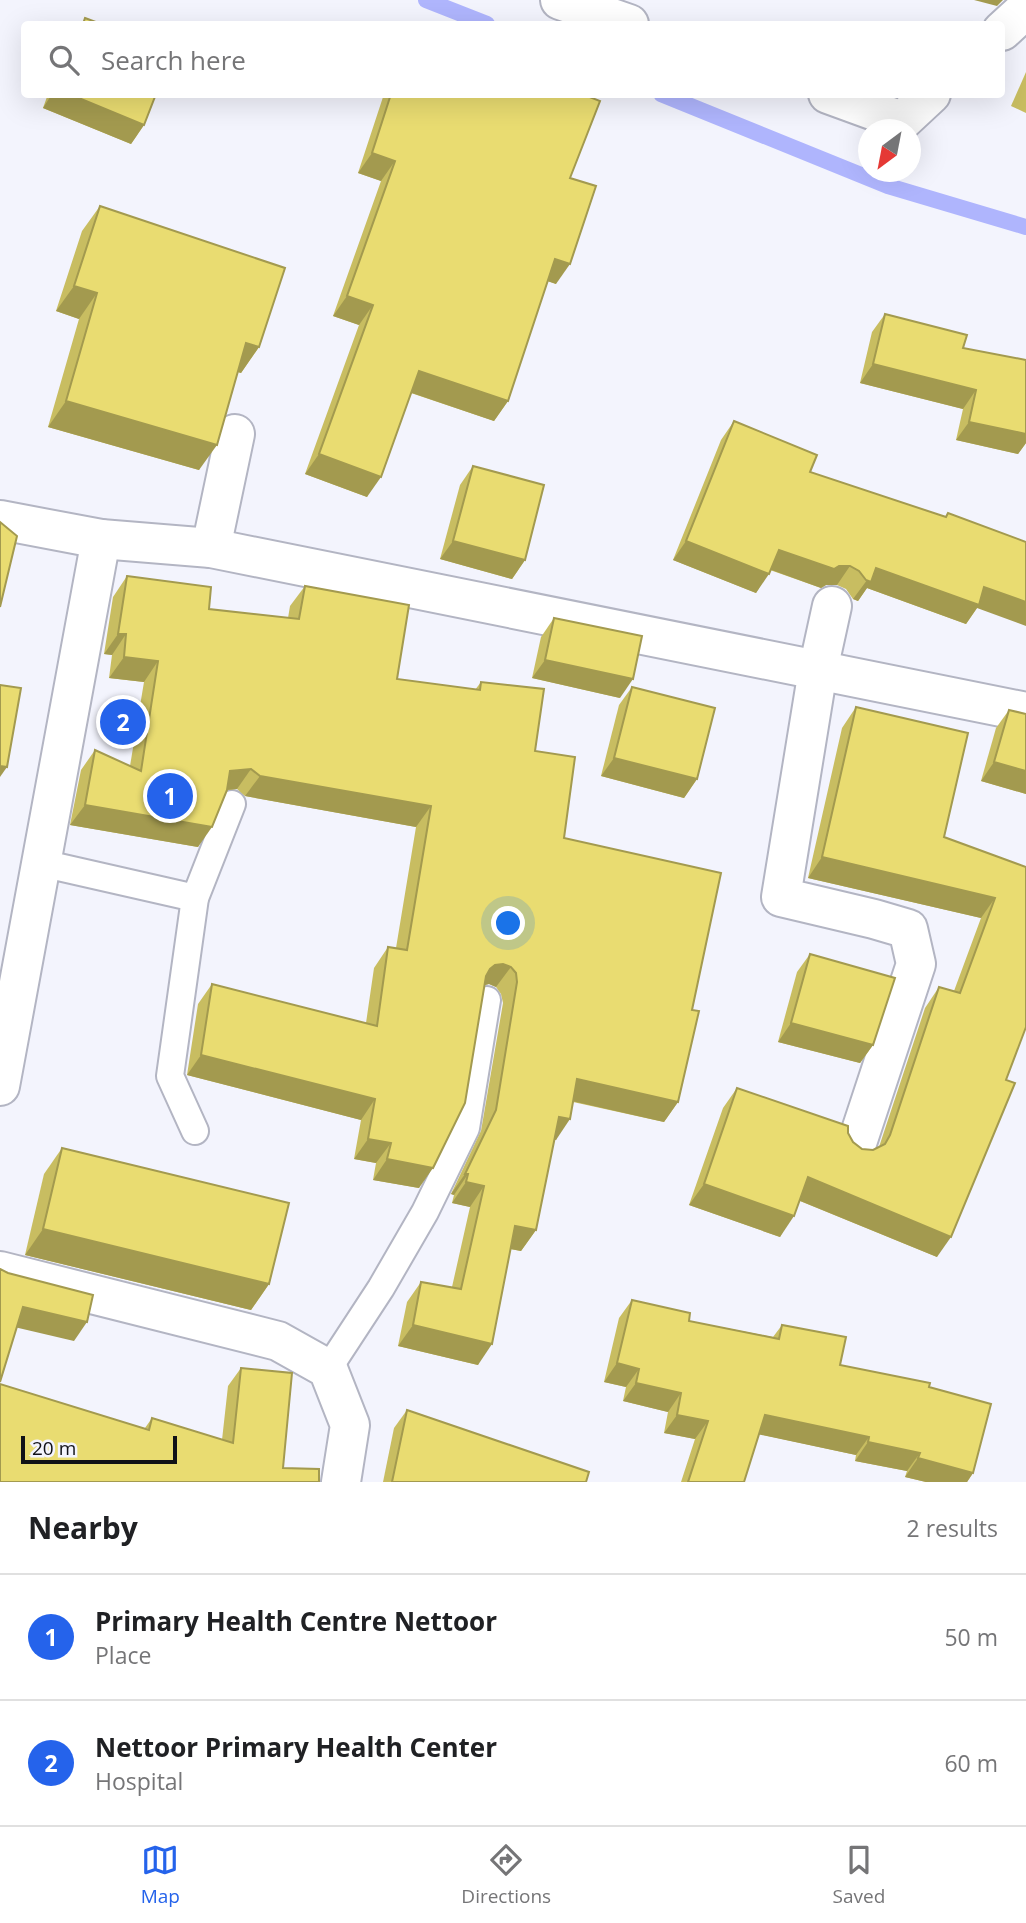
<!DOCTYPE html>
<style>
body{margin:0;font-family:"Open Sans",sans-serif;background:#f6f6f6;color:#202124}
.compass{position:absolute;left:858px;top:119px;width:63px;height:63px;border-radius:50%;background:#fff;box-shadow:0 7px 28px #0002;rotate:212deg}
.scale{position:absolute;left:21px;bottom:18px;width:156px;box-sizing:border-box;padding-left:7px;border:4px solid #111217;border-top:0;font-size:19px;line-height:24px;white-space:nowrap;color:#111217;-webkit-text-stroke:5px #f3f4fd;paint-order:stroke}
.you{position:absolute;left:509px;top:924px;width:24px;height:24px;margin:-18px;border:5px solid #fff;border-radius:50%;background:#1a73e8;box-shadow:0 0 0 10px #1a73e833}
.badge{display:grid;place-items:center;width:46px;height:46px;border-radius:50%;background:#2563eb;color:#fff;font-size:23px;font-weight:700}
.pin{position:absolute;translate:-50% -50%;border:4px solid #fff;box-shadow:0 2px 7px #0006}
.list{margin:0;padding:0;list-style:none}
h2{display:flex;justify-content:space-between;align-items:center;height:91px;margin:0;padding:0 28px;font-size:30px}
h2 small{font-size:23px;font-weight:400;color:#757577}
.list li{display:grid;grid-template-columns:46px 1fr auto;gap:21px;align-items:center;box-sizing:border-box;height:126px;padding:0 28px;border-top:2px solid #e0e0e0}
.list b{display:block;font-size:26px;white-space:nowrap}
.list p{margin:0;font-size:23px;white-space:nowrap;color:#757577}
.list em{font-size:23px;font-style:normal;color:#757577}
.icon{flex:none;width:38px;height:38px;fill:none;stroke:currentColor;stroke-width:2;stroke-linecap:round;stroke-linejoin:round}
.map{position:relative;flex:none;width:1026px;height:1482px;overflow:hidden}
.search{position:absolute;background:#fff;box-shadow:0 7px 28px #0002;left:21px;right:21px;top:21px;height:77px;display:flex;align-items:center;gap:18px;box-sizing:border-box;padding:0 24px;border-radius:7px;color:#757577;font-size:26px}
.sheet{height:343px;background:#fff}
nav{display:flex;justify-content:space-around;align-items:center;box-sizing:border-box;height:98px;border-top:2px solid #e0e0e0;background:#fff;font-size:19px;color:#757577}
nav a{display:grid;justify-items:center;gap:4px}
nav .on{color:#2563eb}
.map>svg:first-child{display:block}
</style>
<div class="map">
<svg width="1026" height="1482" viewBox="0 0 1026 1482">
<rect width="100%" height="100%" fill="#f3f4fd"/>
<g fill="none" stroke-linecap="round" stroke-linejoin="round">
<g stroke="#afb5fd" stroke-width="16">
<path d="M426 0 487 24"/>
<path d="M661 94 888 186 1026 227"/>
</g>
<defs>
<g id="lane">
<path d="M41 863 195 898"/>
<path d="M195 1131 170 1076 195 898 232 804"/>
<path d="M328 1369 381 1288 425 1212 466 1128 487 1000"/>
</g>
<g id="street">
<path d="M560 0 629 24"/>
<path d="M1002 31 1026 9"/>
<path d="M828 94 902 121 931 94"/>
<path d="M211 548 235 434"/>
<path d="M832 606 818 670 781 897 874 919 908 929 916 964 855 1149"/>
<path d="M0 1086 101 539"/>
<path d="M0 1271 278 1341 328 1369 350 1425 341 1482"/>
</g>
<path id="secondary" d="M0 520 101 539 211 548 1026 712"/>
</defs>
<use href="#lane" stroke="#b3b5c3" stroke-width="30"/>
<use href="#street" stroke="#b3b5c3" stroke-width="42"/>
<use href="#secondary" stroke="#b3b5c3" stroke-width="42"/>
<use href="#lane" stroke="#fff" stroke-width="26"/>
<use href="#street" stroke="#fff" stroke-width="38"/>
<use href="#secondary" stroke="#fff" stroke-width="38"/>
</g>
<g fill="#c8bd61">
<path d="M1026 72V113L1011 106Z"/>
<path d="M48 94H156L144 125 131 144 43 108Z"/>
<path d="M384 94H582L556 284 548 281 508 401 494 421 411 393 367 497 305 474 359 325 333 316 381 181 358 173Z"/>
<path d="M100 206 259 347 241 373 238 372 199 470 48 427 79 319 56 311 82 231Z"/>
<path d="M885 314 963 348 1026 360V443L1018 454 956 440 963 409 860 383 872 332Z"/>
<path d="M734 421 810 472 945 517 948 513 977 608 966 624 867 588 858 601 853 599 846 589 837 585H826L821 588 770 570 756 593 673 560 721 440Z"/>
<path d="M473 466 525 560 512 579 440 559 460 485Z"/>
<path d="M127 576 209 609 288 618 290 606 305 586 397 679 475 690 481 682 535 751 564 838 692 1010 678 1102 664 1122 573 1102 556 1140H554L536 1230 521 1251 510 1249 478 1365 398 1346 407 1302 421 1282 452 1287 470 1207 452 1203 454 1195 451 1194 481 1131 503 1003 501 994 496 987 489 984 485 985 419 1188 373 1180 376 1163 354 1159 361 1120 187 1075 198 1004 212 984 366 1023 374 968 388 947 396 948 416 827 245 796 237 789 227 790 198 847 70 825 81 770 95 750 130 766 144 682 109 678 112 655 104 654 113 597Z"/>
<path d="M554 618 620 698 532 678 541 637Z"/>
<path d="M632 687 697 779 684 798 601 776 619 705Z"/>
<path d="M856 707 944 837 1026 867 937 1257 800 1201 780 1237 689 1205 723 1108 737 1088 848 1133 853 1142 862 1149 873 1150 879 1147 925 1008 939 987 954 991 981 918 808 878 842 728Z"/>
<path d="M1009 710 1026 714V794L981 781 996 728Z"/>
<path d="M810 954 873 1045 860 1063 778 1042 797 972Z"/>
<path d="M62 1148 269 1284 251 1310 25 1255 44 1174Z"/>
<path d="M632 1300 689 1321 773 1337 782 1325 840 1365 929 1387 973 1473 967 1482H926L905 1477 907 1471 855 1461 856 1455 759 1434 744 1482H681L695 1439 664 1433 668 1412 623 1401 626 1387 604 1382 619 1318Z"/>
<path d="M241 1368 283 1468 145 1428 152 1418 222 1440 228 1386Z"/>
<path d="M407 1410 586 1482H383L394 1428Z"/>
</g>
<g fill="#a39a4f">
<path d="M974 0H1003L997 6Z"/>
<path d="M52 94H69L144 125 131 144 43 108Z"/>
<path d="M372 153 395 161 381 181 358 173Z"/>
<path d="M555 259 570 264 556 284 541 279Z"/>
<path d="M74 286 97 293 79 319 56 311Z"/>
<path d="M347 296 373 305 359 325 333 316Z"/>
<path d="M246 343 259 347 241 373 228 369Z"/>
<path d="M873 364 976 390 963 409 860 383Z"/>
<path d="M419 371 508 401 494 421 406 391Z"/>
<path d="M66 401 217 445 199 470 48 427Z"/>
<path d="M969 422 1026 434V443L1018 454 956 440Z"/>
<path d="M319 454 381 477 367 497 305 474Z"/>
<path d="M453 541 525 560 512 579 440 559Z"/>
<path d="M686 541 769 574 756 593 673 560Z"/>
<path d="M779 550 839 566H850L837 585H826L821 588 766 568Z"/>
<path d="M876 568 984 587 1026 602V626L977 608 966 624 867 588 858 601 853 599Z"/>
<path d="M118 634H126L112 655 104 654Z"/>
<path d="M124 657 158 661 144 682 109 678Z"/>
<path d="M545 660 633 679 620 698 532 678Z"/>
<path d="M614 758 697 779 684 798 601 776Z"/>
<path d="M994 762 1026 771V794L981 781Z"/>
<path d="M0 766 7 767 0 777Z"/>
<path d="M251 769 237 789 216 791 230 771Z"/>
<path d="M260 776 431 806 416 827 245 796Z"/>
<path d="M85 805 212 827 198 847 70 825Z"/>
<path d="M822 857 995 898 981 918 808 878Z"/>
<path d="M503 964 511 967 496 987 489 984 481 986 490 969 495 965Z"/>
<path d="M791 1023 873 1045 860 1063 778 1042Z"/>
<path d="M201 1055 375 1099 361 1120 187 1075Z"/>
<path d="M577 1079 678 1102 664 1122 563 1099Z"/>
<path d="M559 1117 570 1119 556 1140 545 1138Z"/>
<path d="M368 1139 391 1143 376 1163 354 1159Z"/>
<path d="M387 1159 433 1168 419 1188 373 1180Z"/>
<path d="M465 1174H468L454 1195 451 1194Z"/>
<path d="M808 1177 951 1237 937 1257 793 1198Z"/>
<path d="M466 1182 484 1186 470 1207 452 1203Z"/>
<path d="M704 1184 794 1216 780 1237 689 1205Z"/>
<path d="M515 1226 536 1230 521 1251 500 1247Z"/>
<path d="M43 1229 269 1284 251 1310 25 1255Z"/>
<path d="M23 1307 87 1322 74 1341 10 1326Z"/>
<path d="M413 1325 492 1344 478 1365 398 1346Z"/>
<path d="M617 1363 639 1369 626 1387 604 1382Z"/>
<path d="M636 1383 681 1393 668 1412 623 1401Z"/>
<path d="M677 1415 708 1421 695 1439 664 1433Z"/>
<path d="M765 1415 869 1437 856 1455 752 1433Z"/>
<path d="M868 1442 920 1453 907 1471 855 1461Z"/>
<path d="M918 1458 973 1473 967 1482H926L905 1477Z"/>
</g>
<g fill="#e9dc71" stroke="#a39a4f" stroke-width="2">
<path d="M85 18 101 24H83Z"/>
<path d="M69 94H156L144 125Z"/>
<path d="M391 94H582L600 101 570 178 596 186 570 264 555 259 508 401 419 371 381 477 319 454 373 305 347 296 395 161 372 153Z"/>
<path d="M100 206 285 268 259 347 246 343 217 445 66 401 97 293 74 286Z"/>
<path d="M885 314 967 335 963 348 1026 360V434L969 422 976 390 873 364Z"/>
<path d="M734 421 817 455 810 472 946 517 948 513 1026 542V602L984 587 979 605 876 568 871 582 866 580 859 571 850 566H839L834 569 779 550 769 574 686 541Z"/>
<path d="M473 466 544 485 525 560 453 541Z"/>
<path d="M0 522 17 536 0 607Z"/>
<path d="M127 576 211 587 209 609 299 619 305 586 409 605 397 679 480 690 481 682 544 689 535 751 575 757 564 838 721 873 692 1010 699 1011 678 1102 577 1079 570 1119 559 1117 536 1230 515 1226 492 1344 413 1325 421 1282 461 1289 484 1186 466 1182 468 1174H465L496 1110 517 982 516 973 511 967 503 964 495 965 490 969 486 976 465 1103 433 1168 387 1159 391 1143 368 1139 375 1099 201 1055 212 984 377 1026 388 947 407 950 431 806 260 776 251 769 230 771 227 790 212 827 85 805 95 750 141 771 158 661 124 657 126 634H118Z"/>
<path d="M554 618 642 636 633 679 545 660Z"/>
<path d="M0 685 21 688 7 767 0 766Z"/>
<path d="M632 687 715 708 697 779 614 758Z"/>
<path d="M856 707 968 733 944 837 1026 867V1027L1006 1080 1015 1083 951 1237 808 1177 794 1216 704 1184 737 1088 848 1126V1133L853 1142 862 1149 873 1150 885 1144 890 1135 939 987 960 993 995 898 822 857Z"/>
<path d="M1009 710 1026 714V771L994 762Z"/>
<path d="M810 954 895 978 873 1045 791 1023Z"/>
<path d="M62 1148 289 1203 269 1284 43 1229Z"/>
<path d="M0 1269 8 1273 93 1295 87 1322 23 1307 0 1382Z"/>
<path d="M632 1300 690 1313 689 1321 779 1339 782 1325 846 1337 840 1365 930 1383 929 1387 991 1404 973 1473 918 1458 920 1453 868 1442 869 1437 765 1415 744 1482H688L708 1421 677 1415 681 1393 636 1383 639 1369 617 1363Z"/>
<path d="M241 1368 292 1373 283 1468 319 1469V1482H0V1384L149 1430 152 1418 233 1443Z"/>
<path d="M407 1410 589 1472 586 1482H392Z"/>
</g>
</svg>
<svg class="compass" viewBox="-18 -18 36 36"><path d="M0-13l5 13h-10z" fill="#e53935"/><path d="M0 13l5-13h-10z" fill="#757577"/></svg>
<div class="scale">20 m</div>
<div class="you"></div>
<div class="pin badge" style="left:170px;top:796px">1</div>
<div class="pin badge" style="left:123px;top:722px">2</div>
<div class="search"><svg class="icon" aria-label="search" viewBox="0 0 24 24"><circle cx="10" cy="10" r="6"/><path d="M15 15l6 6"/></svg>Search here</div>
</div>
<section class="sheet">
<h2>Nearby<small>2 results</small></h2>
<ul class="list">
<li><span class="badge">1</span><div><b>Primary Health Centre Nettoor</b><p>Place</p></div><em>50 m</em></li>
<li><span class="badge">2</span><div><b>Nettoor Primary Health Center</b><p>Hospital</p></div><em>60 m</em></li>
</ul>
</section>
<nav>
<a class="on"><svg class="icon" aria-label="map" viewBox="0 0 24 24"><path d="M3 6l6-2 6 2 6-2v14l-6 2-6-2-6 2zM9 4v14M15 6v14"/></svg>Map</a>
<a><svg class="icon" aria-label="directions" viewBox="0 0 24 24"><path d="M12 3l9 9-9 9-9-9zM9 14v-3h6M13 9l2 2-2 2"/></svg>Directions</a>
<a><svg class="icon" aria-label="saved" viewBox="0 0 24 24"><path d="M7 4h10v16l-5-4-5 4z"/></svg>Saved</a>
</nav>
